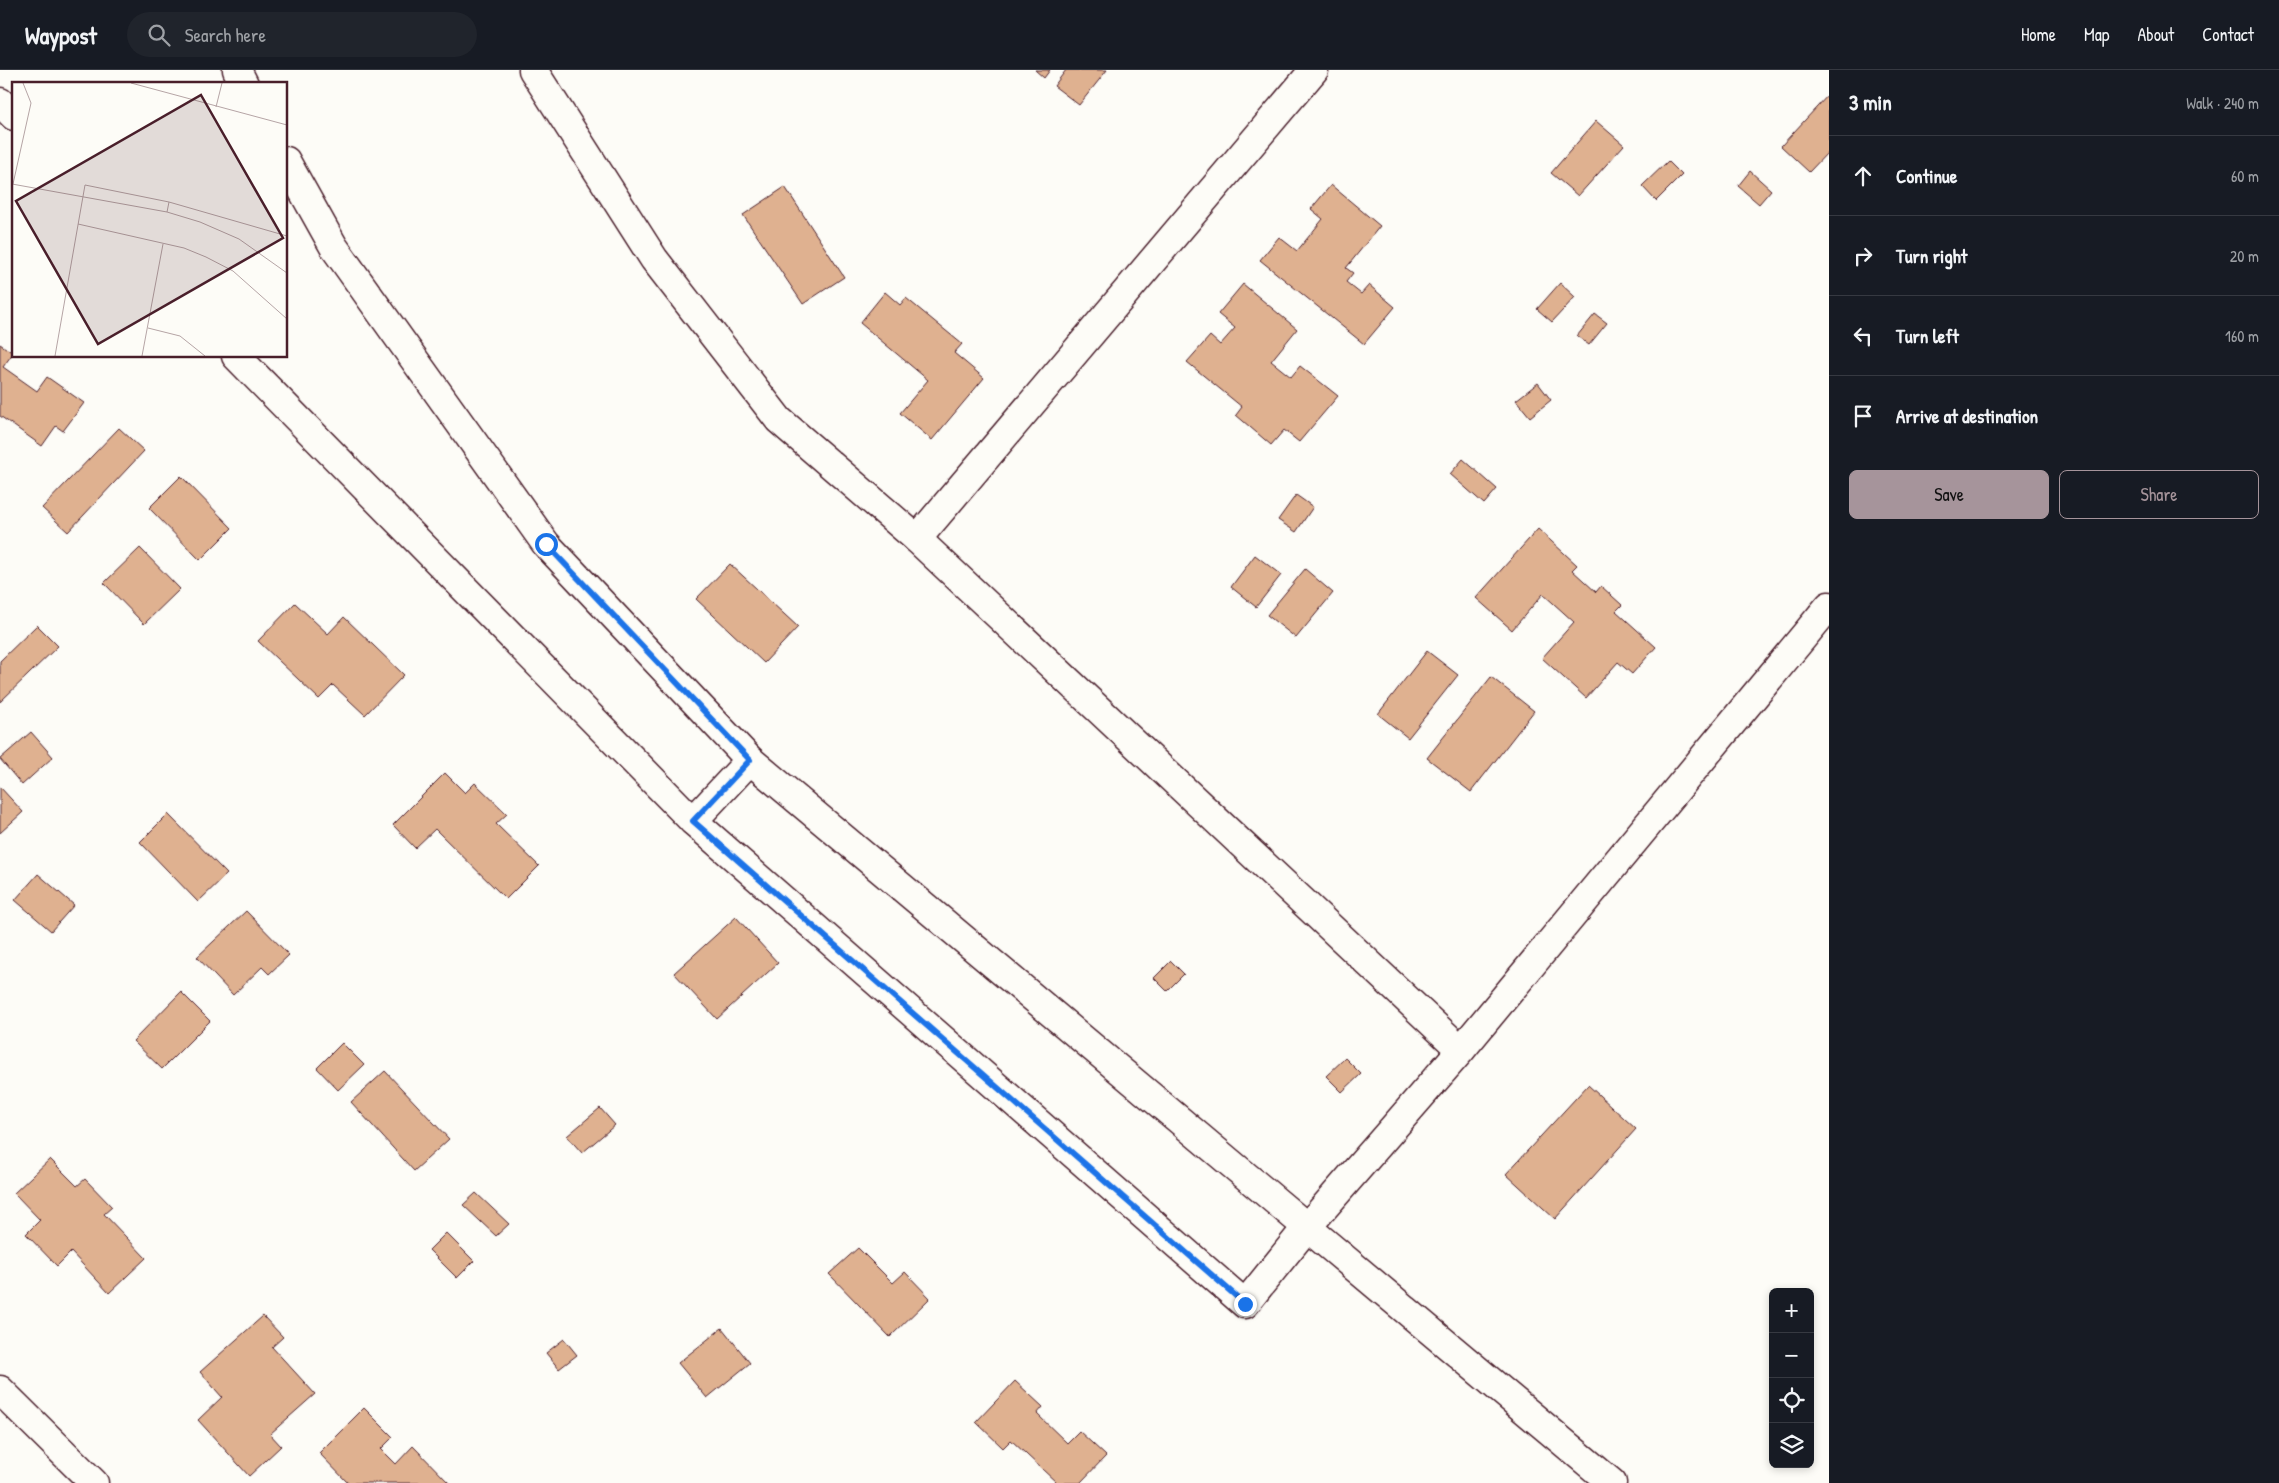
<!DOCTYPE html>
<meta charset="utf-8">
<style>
body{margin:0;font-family:"Patrick Hand",sans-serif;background:#20242c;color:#f1f3f6}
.controls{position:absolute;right:15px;bottom:15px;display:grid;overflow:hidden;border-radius:8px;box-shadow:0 2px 8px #0003}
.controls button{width:45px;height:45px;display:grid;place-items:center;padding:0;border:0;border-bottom:1px solid #363941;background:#171b24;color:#f1f3f6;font:25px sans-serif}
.stop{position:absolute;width:15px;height:15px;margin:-11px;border:4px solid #1a73e8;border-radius:50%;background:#fff}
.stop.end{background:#1a73e8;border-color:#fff;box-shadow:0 1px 5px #0008}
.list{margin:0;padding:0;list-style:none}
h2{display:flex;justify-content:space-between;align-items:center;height:65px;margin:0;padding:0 20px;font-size:21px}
h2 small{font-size:16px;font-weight:400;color:#9ea1a6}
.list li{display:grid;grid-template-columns:32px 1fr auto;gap:15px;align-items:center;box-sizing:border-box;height:80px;padding:0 20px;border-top:1px solid #363941}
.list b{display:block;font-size:19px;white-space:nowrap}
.list em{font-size:16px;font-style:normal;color:#9ea1a6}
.actions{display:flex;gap:10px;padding:15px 20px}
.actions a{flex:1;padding:11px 0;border:1px solid #a6949b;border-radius:8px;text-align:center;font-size:18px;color:#a6949b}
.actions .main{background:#a6949b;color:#111}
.icon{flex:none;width:28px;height:28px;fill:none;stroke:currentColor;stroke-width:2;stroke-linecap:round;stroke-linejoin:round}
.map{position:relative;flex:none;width:1829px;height:1413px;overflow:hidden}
header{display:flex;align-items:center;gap:30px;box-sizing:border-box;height:70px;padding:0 25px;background:#171b24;border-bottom:1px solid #363941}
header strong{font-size:24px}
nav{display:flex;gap:28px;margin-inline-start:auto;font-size:18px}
.search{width:350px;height:45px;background:#20242c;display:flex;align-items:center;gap:12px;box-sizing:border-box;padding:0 18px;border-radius:28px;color:#9ea1a6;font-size:19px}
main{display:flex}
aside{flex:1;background:#171b24}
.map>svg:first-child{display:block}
</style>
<header>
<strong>Waypost</strong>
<div class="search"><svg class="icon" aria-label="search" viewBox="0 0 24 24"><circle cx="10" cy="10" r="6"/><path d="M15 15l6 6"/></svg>Search here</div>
<nav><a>Home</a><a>Map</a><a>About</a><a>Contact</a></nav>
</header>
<main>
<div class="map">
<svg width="1829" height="1413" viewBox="0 0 1829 1413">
<rect width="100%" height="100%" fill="#fdfcf7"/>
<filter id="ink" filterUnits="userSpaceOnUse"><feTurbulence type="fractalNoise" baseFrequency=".02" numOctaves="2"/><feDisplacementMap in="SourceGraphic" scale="10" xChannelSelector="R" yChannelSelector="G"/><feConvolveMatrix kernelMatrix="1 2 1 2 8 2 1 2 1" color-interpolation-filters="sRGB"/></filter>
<g filter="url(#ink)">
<g fill="#dfb190" stroke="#4a1f2b">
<path d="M1035 0H1050L1044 8Z"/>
<path d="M1066 0H1107L1079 35 1054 16Z"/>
<path d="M1829 24V81L1809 102 1781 76Z"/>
<path d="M1596 51 1624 75 1578 126 1551 103Z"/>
<path d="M1668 91 1682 105 1656 131 1642 116Z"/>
<path d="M1750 101 1771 120 1759 134 1738 116Z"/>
<path d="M1331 115 1380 156 1346 198 1353 203 1346 212 1361 224 1369 215 1395 237 1364 274 1260 190 1279 167 1297 181 1323 149 1311 139Z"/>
<path d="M785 117 844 207 803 234 743 145Z"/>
<path d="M1560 213 1575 227 1552 252 1537 239Z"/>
<path d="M1243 214 1297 259 1271 291 1291 307 1300 296 1338 326 1299 372 1284 360 1271 375 1236 345 1242 337 1187 292 1210 266 1220 275 1235 258 1218 244Z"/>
<path d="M885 222 900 235 906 228 962 274 954 283 984 308 932 370 900 343 928 310 860 253Z"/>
<path d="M1595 244 1607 253 1589 275 1577 266Z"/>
<path d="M0 274 13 283 3 297 37 321 47 307 84 333 63 361 56 356 42 376 0 346Z"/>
<path d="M1538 313 1551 330 1530 347 1516 330Z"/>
<path d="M119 358 144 381 68 462 42 438Z"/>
<path d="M1463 389 1497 419 1484 434 1450 404Z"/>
<path d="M181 406 232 458 200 490 149 438Z"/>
<path d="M1296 425 1313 437 1296 462 1278 450Z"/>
<path d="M1538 459 1577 495 1572 500 1596 522 1601 516 1622 535 1616 541 1656 577 1632 604 1618 592 1586 628 1542 588 1574 552 1543 524 1512 560 1476 528Z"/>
<path d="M140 478 180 519 144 554 104 513Z"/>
<path d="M1255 485 1281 505 1256 537 1231 517Z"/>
<path d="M730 494 798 557 764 593 696 529Z"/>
<path d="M1305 499 1333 523 1296 568 1267 545Z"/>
<path d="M295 533 328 564 344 547 404 605 365 645 333 615 319 629 258 571Z"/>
<path d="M37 555 58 576 0 632V591Z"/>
<path d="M1427 581 1458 605 1408 668 1378 644Z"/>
<path d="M1491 607 1534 641 1471 722 1427 688Z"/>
<path d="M31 662 53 687 22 715 0 689Z"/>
<path d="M445 703 465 723 475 713 507 744 496 754 539 796 506 829 435 759 415 778 393 755Z"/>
<path d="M0 717 23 742 0 763Z"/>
<path d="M168 744 227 804 198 832 140 772Z"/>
<path d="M38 804 74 835 51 861 15 830Z"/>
<path d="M246 841 289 885 269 904 262 897 233 925 197 887Z"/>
<path d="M736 847 778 893 717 949 674 903Z"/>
<path d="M1171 891 1184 904 1167 921 1154 908Z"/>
<path d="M181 922 210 951 162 999 133 971Z"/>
<path d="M342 973 364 995 338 1020 317 998Z"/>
<path d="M1345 988 1361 1004 1342 1022 1326 1006Z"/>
<path d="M385 1001 449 1069 414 1101 351 1032Z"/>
<path d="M1588 1015 1636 1059 1555 1149 1506 1104Z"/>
<path d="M600 1038 615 1055 582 1083 567 1066Z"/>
<path d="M50 1089 77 1116 85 1109 112 1137 104 1144 146 1188 109 1223 71 1182 57 1196 26 1164 40 1150 14 1123Z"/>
<path d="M476 1123 509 1154 496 1166 463 1135Z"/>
<path d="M446 1163 474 1191 457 1208 429 1180Z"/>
<path d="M858 1178 893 1213 905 1202 930 1228 890 1267 829 1204Z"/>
<path d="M263 1246 283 1267 272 1277 315 1324 270 1364 281 1376 249 1406 198 1350 222 1327 200 1302Z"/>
<path d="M722 1258 750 1293 707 1328 678 1293Z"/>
<path d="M564 1269 577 1285 559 1299 546 1283Z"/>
<path d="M1015 1311 1043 1337 1037 1344 1067 1373 1079 1361 1106 1386 1080 1413H1057L1011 1370 1003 1378 976 1352Z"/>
<path d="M364 1338 393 1367 381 1379 396 1394 413 1376 449 1413H348L319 1383Z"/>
</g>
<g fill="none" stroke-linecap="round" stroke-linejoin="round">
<defs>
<g id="minor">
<path d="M237 0 244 14"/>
<path d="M533 0 654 189 779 350 917 469 1461 980"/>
<path d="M0 32 14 46"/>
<path d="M286 91 334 177 546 474 750 690 1612 1413"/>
<path d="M236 286 693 751 750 690"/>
<path d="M917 469 1314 0"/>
<path d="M693 751 1245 1234 1307 1157 1461 980 1829 536"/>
<path d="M0 1320 94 1413"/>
</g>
</defs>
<use href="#minor" stroke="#4a1f2b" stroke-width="31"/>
<use href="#minor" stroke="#fdfcf7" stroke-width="28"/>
</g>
</g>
<g fill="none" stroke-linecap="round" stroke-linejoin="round" filter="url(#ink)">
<path stroke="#1a73e8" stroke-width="6" d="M546 474 750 690 693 751 1245 1234"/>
</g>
<g transform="translate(12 12)">
<rect width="275" height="275" fill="#fdfcf7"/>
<path fill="none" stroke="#b5a4a5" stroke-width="1" d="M119 1 275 43M204 25 210 1M0 102 155 130 188 140 227 157 275 191M1 102 19 21 11 1M155 130 157 120 275 154M66 142 172 166 194 175 221 189 275 237M136 246 168 254 193 274M43 274 73 103 157 120M130 274 151 162"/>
<path fill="#4a1f2b" fill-opacity="0.15" stroke="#4a1f2b" stroke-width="2.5" d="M189 13 271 156 86 262 4 119Z"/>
<rect width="275" height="275" fill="none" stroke="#4a1f2b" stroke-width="2.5"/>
</g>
</svg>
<div class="controls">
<button>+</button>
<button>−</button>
<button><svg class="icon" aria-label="locate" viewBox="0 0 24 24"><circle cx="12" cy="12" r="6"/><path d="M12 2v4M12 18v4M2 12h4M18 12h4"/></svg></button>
<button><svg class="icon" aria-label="layers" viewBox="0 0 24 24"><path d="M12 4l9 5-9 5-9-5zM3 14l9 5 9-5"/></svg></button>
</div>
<div class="stop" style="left:546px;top:474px"></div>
<div class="stop end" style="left:1245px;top:1234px"></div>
</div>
<aside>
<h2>3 min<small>Walk · 240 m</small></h2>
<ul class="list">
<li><svg class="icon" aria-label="ahead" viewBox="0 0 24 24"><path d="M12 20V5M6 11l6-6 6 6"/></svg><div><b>Continue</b></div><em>60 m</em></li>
<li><svg class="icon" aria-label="right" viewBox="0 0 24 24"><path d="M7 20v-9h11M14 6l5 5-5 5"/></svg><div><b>Turn right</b></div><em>20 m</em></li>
<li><svg class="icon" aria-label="left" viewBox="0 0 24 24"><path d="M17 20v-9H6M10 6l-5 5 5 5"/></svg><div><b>Turn left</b></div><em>160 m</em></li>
<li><svg class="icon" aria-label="arrive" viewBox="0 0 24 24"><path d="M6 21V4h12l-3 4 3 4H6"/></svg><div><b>Arrive at destination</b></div></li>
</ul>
<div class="actions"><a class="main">Save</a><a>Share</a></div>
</aside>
</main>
